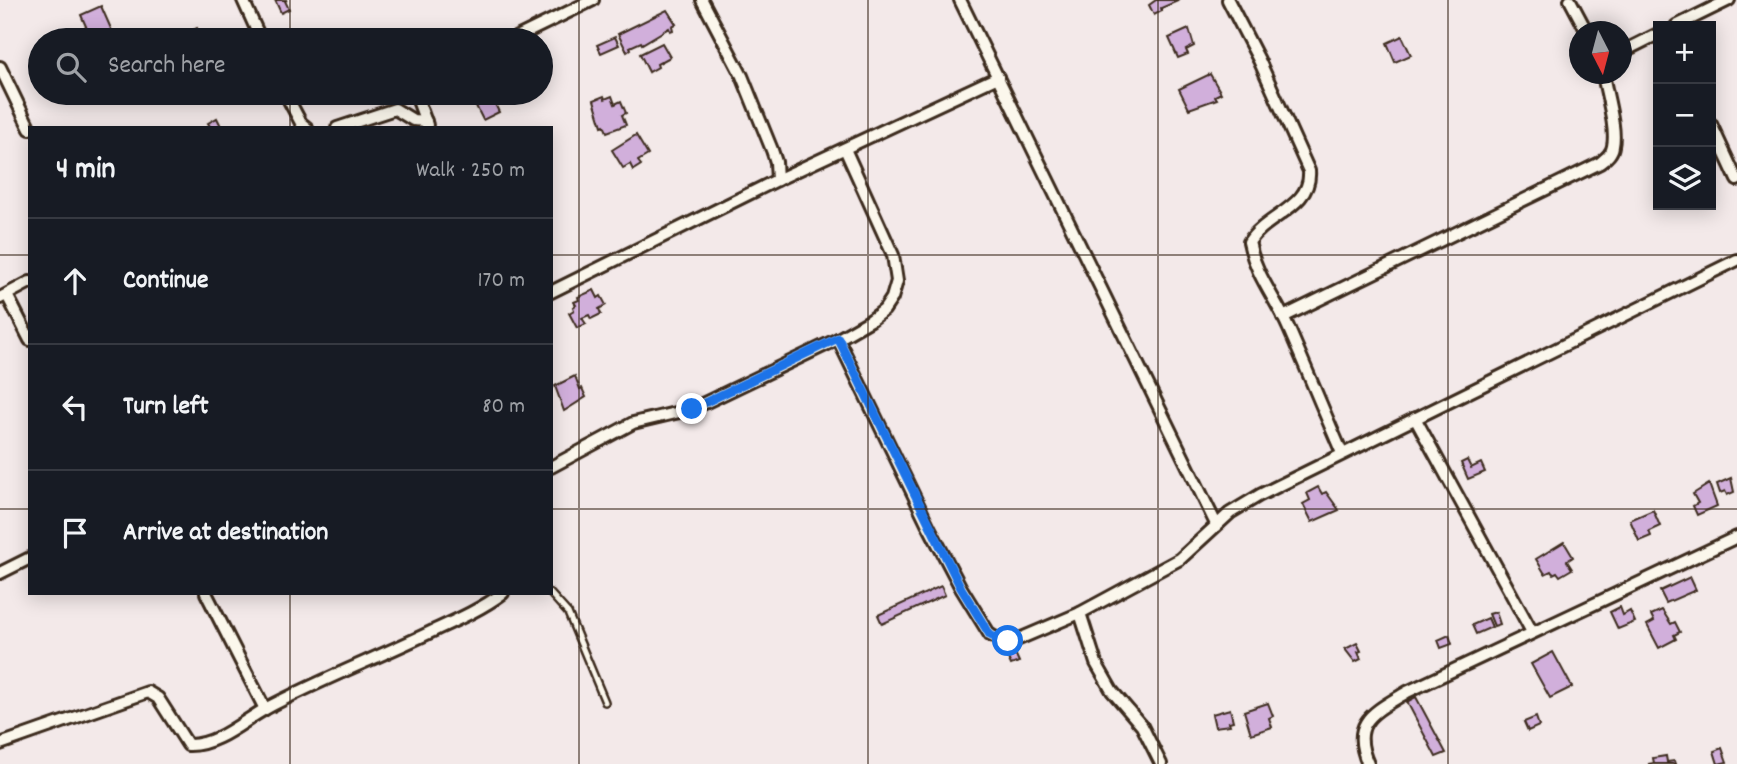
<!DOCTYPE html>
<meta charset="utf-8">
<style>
body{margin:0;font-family:Dekko,sans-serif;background:#242831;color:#f1f3f6}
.controls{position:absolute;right:21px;top:21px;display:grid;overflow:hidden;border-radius:0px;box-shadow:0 4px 18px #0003}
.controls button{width:63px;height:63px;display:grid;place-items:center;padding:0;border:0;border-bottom:2px solid #363941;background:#171b24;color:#f1f3f6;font:35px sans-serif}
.compass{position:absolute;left:1569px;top:21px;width:63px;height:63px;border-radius:50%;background:#171b24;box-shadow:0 4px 18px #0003;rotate:174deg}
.stop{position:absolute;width:21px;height:21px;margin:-16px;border:5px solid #1a73e8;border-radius:50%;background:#fff}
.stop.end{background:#1a73e8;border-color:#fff;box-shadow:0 2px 7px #0008}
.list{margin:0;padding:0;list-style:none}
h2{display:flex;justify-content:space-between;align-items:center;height:91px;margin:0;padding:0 28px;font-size:30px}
h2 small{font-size:23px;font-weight:400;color:#9ea1a6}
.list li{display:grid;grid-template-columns:46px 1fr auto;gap:21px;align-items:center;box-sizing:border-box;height:126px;padding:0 28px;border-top:2px solid #363941}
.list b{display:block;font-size:26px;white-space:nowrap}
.list em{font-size:23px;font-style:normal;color:#9ea1a6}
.icon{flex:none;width:38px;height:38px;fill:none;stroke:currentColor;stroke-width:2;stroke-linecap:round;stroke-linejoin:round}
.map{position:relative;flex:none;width:1737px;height:764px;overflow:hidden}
.search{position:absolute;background:#171b24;box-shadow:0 4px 18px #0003;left:28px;top:28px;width:525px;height:77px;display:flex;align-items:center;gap:18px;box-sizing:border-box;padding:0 24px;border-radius:38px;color:#9ea1a6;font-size:26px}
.panel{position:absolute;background:#171b24;box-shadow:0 4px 18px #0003;left:28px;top:126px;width:525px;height:469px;border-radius:0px}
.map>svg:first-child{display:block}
</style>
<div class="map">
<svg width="1737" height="764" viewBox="0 0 1737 764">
<rect width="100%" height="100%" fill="#f3e9e9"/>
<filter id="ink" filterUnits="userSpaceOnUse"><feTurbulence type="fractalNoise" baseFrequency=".0143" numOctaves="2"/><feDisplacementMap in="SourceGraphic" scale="14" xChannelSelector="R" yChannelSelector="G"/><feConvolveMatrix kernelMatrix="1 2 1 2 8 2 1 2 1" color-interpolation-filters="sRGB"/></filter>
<g filter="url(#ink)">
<g fill="#d1afdb" stroke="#3b2a1e" stroke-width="2">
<path d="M275 0H287L285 1 289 9 281 13Z"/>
<path d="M1156 0H1180L1161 8 1162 11 1154 15 1149 5Z"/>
<path d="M101 6 116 40H92L81 15Z"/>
<path d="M667 10 676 24 672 26 673 30 670 31 669 28 642 44 641 42 630 47 631 49 627 52 618 34Z"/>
<path d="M197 28 203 40H181L188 36 187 33Z"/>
<path d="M1189 29 1194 46 1186 50 1188 54 1178 58 1169 38Z"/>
<path d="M141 33 143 38 149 35 152 40H128Z"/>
<path d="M1402 36 1411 55 1395 62 1387 43Z"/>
<path d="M615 37 619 45 601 53 597 45Z"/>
<path d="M662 43 670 57 657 64 658 67 649 72 640 54Z"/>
<path d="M1210 74 1221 93 1215 96 1217 99 1189 109 1179 89Z"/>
<path d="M334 93H354L337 101Z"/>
<path d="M469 93H490L491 94 474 103Z"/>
<path d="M604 96 605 99 612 96 615 104 621 101 626 113 622 115 626 125 607 132 604 125 602 126 594 100Z"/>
<path d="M492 98 499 112 483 120 476 106Z"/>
<path d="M217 118 222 128H211L208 123Z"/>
<path d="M636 135 648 155 638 161 641 165 633 170 630 164 623 168 612 150Z"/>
<path d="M594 290 598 298 601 296 606 305 599 309 601 314 591 319 589 315 582 318 586 324 577 328 569 313 574 310 573 307 576 305 574 302 579 300 578 297Z"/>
<path d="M575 376 580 389 582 388 586 397 564 411 555 386Z"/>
<path d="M1467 460 1471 468 1481 463 1485 472 1468 479 1461 463Z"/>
<path d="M1731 478 1734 492 1727 495 1725 491 1720 493 1717 484Z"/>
<path d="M1709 484 1717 506 1697 515 1693 506 1698 503 1693 494Z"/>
<path d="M1318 487 1322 494 1326 492 1339 510 1312 522 1303 504 1310 500 1307 493Z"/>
<path d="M1653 510 1660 526 1649 531 1651 536 1639 541 1630 520Z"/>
<path d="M1564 542 1573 557 1567 561 1572 569 1560 576 1557 572 1553 574 1551 571 1545 574 1536 559Z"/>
<path d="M1690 577 1696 590 1666 603 1660 591Z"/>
<path d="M941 586 945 595 882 624 878 615Z"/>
<path d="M1620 607 1623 615 1630 611 1635 622 1618 629 1610 612Z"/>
<path d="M1662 610 1671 624 1675 622 1680 632 1674 635 1676 639 1659 648 1647 625 1654 621 1651 615Z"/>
<path d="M1496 612 1500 624 1494 626 1489 614Z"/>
<path d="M1488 618 1492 627 1476 634 1472 625Z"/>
<path d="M1449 635 1452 644 1441 648 1438 640Z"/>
<path d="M1357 643 1361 651 1358 652 1361 659 1355 662 1345 649Z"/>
<path d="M1014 651 1019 662 1011 665 1006 654Z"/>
<path d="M1553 652 1572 687 1550 698 1531 664Z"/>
<path d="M1416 697 1446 753 1436 757 1407 702Z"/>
<path d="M1268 703 1273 716 1269 718 1272 727 1251 734 1244 711Z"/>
<path d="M1230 709 1233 721 1229 722 1230 725 1215 727 1212 714Z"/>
<path d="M1536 717 1539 726 1528 731 1524 722Z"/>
<path d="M1722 748 1727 762 1718 764 1714 751Z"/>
<path d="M1666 756 1667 762 1674 761 1675 764H1648L1654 763 1653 758Z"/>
</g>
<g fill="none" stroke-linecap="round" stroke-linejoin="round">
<defs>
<path id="service" d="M550 593 568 613 605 702"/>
<g id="minor">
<path d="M243 0 261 40"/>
<path d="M702 0 742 76 772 150 776 162 777 180"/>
<path d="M960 0 1216 524"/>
<path d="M1228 0 1259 60 1309 171C1312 207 1266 215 1249 242 1256 277 1276 298 1289 329 1307 370 1324 412 1342 453"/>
<path d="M1570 0 1587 32"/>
<path d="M1676 26 1729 0"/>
<path d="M511 40 593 0"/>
<path d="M1622 52 1658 34"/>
<path d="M0 67 30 129"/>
<path d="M285 93 301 123 307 128"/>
<path d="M420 93 419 103 427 125"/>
<path d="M1711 124 1737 180"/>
<path d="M337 128 395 109 413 120 426 121"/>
<path d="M551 292 781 178 998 77"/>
<path d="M7 295 30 340"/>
<path d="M0 298 30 282"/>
<path d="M1283 317 1600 163C1606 158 1612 154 1613 146 1617 128 1606 93 1603 74"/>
<path d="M838 339 929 527 961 588 990 635 1000 640 1019 639 1080 613"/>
<path d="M1415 418 1532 632"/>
<path d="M551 467 633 423 692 409 838 339 871 320 884 310 892 298 897 281 893 255 845 149"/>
<path d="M0 573 30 558"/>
<path d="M206 593 265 709"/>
<path d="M0 744 148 692 158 698 188 745C216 746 242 722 265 709 321 679 380 657 437 629 459 619 483 608 503 593"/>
<path d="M1161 764 1142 726 1112 691 1096 663 1080 613 1180 559 1230 513 1260 495 1737 260"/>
<path d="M1368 764C1349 721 1375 712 1407 692L1737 537"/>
</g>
</defs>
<use href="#service" stroke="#3b2a1e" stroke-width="10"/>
<use href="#minor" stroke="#3b2a1e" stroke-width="16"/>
<use href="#service" stroke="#fbf7ec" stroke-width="5"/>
<use href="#minor" stroke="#fbf7ec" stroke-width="10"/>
</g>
</g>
<g fill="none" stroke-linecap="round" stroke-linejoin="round" filter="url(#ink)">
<path stroke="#1a73e8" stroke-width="9" d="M692 409 838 338 961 588 990 635 1000 640 1008 641"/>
</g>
<path fill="none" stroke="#3b2a1e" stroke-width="2" stroke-opacity="0.55" d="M290 0V40M579 0V764M868 0V764M1158 0V764M1448 0V764M290 93V128M0 255H30M551 255H1737M0 509H30M551 509H1737M290 593V764"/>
</svg>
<div class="controls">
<button>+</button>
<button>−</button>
<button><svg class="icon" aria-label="layers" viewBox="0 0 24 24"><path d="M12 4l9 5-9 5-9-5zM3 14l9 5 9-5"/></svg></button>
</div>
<svg class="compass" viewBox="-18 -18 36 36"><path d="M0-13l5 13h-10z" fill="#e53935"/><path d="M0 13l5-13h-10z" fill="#9ea1a6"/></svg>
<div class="stop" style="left:1008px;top:641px"></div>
<div class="stop end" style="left:692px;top:409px"></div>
<div class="search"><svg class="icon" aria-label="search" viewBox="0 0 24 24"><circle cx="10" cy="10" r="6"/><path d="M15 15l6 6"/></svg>Search here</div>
<section class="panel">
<h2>4 min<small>Walk · 250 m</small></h2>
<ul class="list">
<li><svg class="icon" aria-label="ahead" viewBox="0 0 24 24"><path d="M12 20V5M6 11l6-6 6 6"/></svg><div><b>Continue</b></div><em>170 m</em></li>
<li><svg class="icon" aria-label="left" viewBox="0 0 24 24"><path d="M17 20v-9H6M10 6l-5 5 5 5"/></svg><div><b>Turn left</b></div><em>80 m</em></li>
<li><svg class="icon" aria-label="arrive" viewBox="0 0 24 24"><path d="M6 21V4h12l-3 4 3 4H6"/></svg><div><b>Arrive at destination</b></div></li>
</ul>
</section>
</div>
